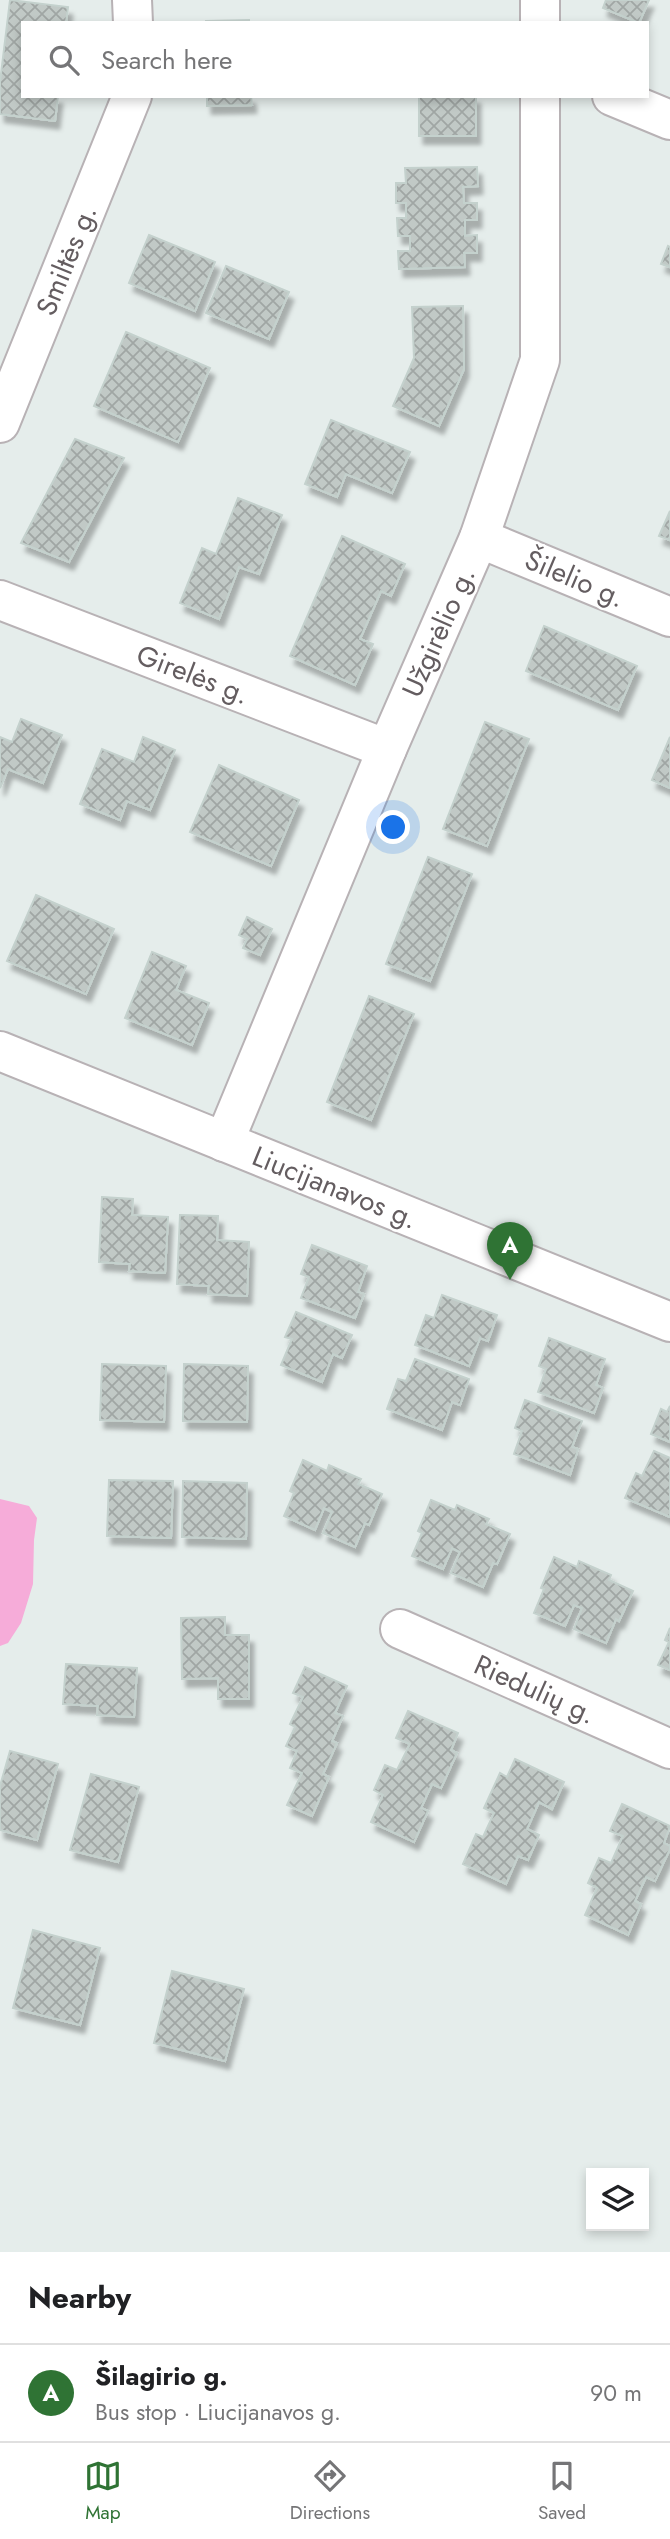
<!DOCTYPE html>
<meta charset="utf-8">
<style>
body{margin:0;font-family:Jost,sans-serif;background:#f2f2f2;color:#202124}
.controls{position:absolute;right:21px;bottom:21px;display:grid;overflow:hidden;border-radius:0px;box-shadow:0 4px 10px #0003}
.controls button{width:63px;height:63px;display:grid;place-items:center;padding:0;border:0;border-bottom:2px solid #e0e0e0;background:#fff;color:#202124;font:35px sans-serif}
.you{position:absolute;left:394px;top:828px;width:24px;height:24px;margin:-18px;border:5px solid #fff;border-radius:50%;background:#1a73e8;box-shadow:0 0 0 10px #1a73e833}
.badge{display:grid;place-items:center;width:46px;height:46px;border-radius:50%;background:#2f7334;color:#fff;font-size:23px;font-weight:700}
.pin{position:absolute;translate:-50% -58px;filter:drop-shadow(0 2px 4px #0008)}
.pin::after{content:'';position:absolute;top:37px;width:24px;height:21px;background:inherit;clip-path:polygon(0 0,100% 0,50% 100%)}
.list{margin:0;padding:0;list-style:none}
h2{display:flex;justify-content:space-between;align-items:center;height:91px;margin:0;padding:0 28px;font-size:30px}
h2 small{font-size:23px;font-weight:400;color:#757577}
.list li{display:grid;grid-template-columns:46px 1fr auto;gap:21px;align-items:center;box-sizing:border-box;height:98px;padding:0 28px;border-top:2px solid #e0e0e0}
.list b{display:block;font-size:26px;white-space:nowrap}
.list p{margin:0;font-size:23px;white-space:nowrap;color:#757577}
.list em{font-size:23px;font-style:normal;color:#757577}
.icon{flex:none;width:38px;height:38px;fill:none;stroke:currentColor;stroke-width:2;stroke-linecap:round;stroke-linejoin:round}
.map{position:relative;flex:none;width:670px;height:2252px;overflow:hidden}
.search{position:absolute;background:#fff;box-shadow:0 4px 10px #0003;left:21px;right:21px;top:21px;height:77px;display:flex;align-items:center;gap:18px;box-sizing:border-box;padding:0 24px;border-radius:0px;color:#757577;font-size:26px}
.sheet{height:189px;background:#fff}
nav{display:flex;justify-content:space-around;align-items:center;box-sizing:border-box;height:98px;border-top:2px solid #e0e0e0;background:#fff;font-size:19px;color:#757577}
nav a{display:grid;justify-items:center;gap:4px}
nav .on{color:#2f7334}
.map>svg:first-child{display:block}
</style>
<div class="map">
<svg width="670" height="2252" viewBox="0 0 670 2252">
<defs>
<pattern id="building-cross-hatch" width="8" height="8" patternUnits="userSpaceOnUse" patternTransform="scale(1.75)"><rect width="8" height="8" fill="#c1c9c6"/><path d="M0 0l8 8M0 8l8-8" fill="none" stroke="#a0a6a4"/></pattern>
<filter id="shadow"><feDropShadow dx="4.5" dy="8" stdDeviation="2" flood-color="#0004"/></filter>
</defs>
<rect width="100%" height="100%" fill="#e5edeb"/>
<path fill="#f6acd9" d="M0 1499 29 1506 37 1518 34 1540 33 1584 21 1623 8 1643 0 1646Z"/>
<g fill="url(#building-cross-hatch)" stroke="#c4d1cd" stroke-width="2" filter="url(#shadow)">
<path d="M10 0 68 7 66 23H23V96H58L55 121 0 114V82Z"/>
<path d="M606 0H649L639 23 603 8Z"/>
<path d="M249 20V23H206V21Z"/>
<path d="M207 96H251L252 105 207 106Z"/>
<rect x="419" y="96" width="57" height="40"/>
<path d="M477 167 478 186 463 187 464 203H477V220H465V236L477 235V253H464L465 267 399 269 398 251H410V236H398L397 218H406V203H396V183H406L405 168Z"/>
<path d="M149 235 215 262 195 311 129 283Z"/>
<path d="M668 246 670 247V267L661 264Z"/>
<path d="M226 266 289 292 269 339 206 313Z"/>
<path d="M463 306 464 369 439 426 393 406 414 358 412 307Z"/>
<path d="M126 332 210 368 178 442 94 406Z"/>
<path d="M331 420 410 452 392 493 346 474 337 497 305 484Z"/>
<path d="M75 439 124 458 69 562 21 543Z"/>
<path d="M238 498 282 515 259 574 239 567 219 619 180 603 202 548 216 554Z"/>
<path d="M670 511V540L659 536Z"/>
<path d="M342 536 405 564 391 596 381 591 360 639 373 644 355 685 290 656Z"/>
<path d="M544 626 637 666 618 710 526 671Z"/>
<path d="M21 719 62 735 43 783 8 769 0 788V737L12 742Z"/>
<path d="M485 722 529 739 487 846 443 829Z"/>
<path d="M143 737 175 750 150 810 127 801 120 820 80 804 102 749 134 762Z"/>
<path d="M670 737V788L652 780Z"/>
<path d="M219 765 299 800 271 866 190 832Z"/>
<path d="M428 857 472 874 430 981 386 964Z"/>
<path d="M36 895 114 929 86 994 7 961Z"/>
<path d="M247 917 272 929 260 955 243 948 247 939 239 935Z"/>
<path d="M152 952 186 966 176 990 209 1003 192 1045 125 1018Z"/>
<path d="M369 996 414 1014 371 1120 327 1102Z"/>
<path d="M102 1197 133 1199 132 1215 168 1217 165 1273 129 1271 130 1264 99 1262Z"/>
<path d="M180 1215 218 1216 217 1240 249 1242 247 1296 208 1294 209 1286 177 1284Z"/>
<path d="M312 1245 367 1266 358 1292 364 1294 355 1318 301 1298 309 1277 301 1274Z"/>
<path d="M442 1295 497 1315 488 1341 480 1338 469 1366 415 1345 426 1315 434 1318Z"/>
<path d="M296 1312 352 1335 342 1358 333 1354 322 1382 281 1365 292 1339 285 1337Z"/>
<path d="M549 1338 605 1359 596 1385 603 1388 594 1413 538 1392 546 1369 539 1366Z"/>
<path d="M415 1359 469 1379 460 1405 452 1402 442 1430 387 1409 398 1379 406 1381Z"/>
<path d="M102 1364 166 1366 164 1422 100 1420Z"/>
<path d="M184 1364 248 1366 247 1422 183 1421Z"/>
<path d="M525 1400 582 1421 572 1447 578 1449 570 1475 514 1454 522 1431 515 1428Z"/>
<path d="M670 1406V1442L651 1434 661 1409 667 1412Z"/>
<path d="M654 1451 670 1458V1517L625 1498 636 1473 642 1476Z"/>
<path d="M303 1460 327 1471 329 1465 361 1479 358 1484 382 1494 369 1525 365 1523 355 1547 323 1533 332 1512 324 1508 315 1530 284 1516 294 1493 290 1491Z"/>
<path d="M109 1480 173 1481 171 1538 107 1536Z"/>
<path d="M183 1481 247 1483 246 1539 182 1537Z"/>
<path d="M431 1500 455 1510 457 1505 489 1519 486 1524 510 1534 497 1564 493 1563 483 1587 451 1573 460 1552 452 1548 443 1569 412 1556 422 1533 418 1531Z"/>
<path d="M554 1557 577 1567 579 1561 611 1575 609 1580 633 1591 619 1621 616 1619 606 1643 574 1629 582 1608 574 1605 565 1626 534 1613 544 1589 541 1588Z"/>
<path d="M225 1617V1635H249V1699H218V1678L182 1679 181 1618Z"/>
<path d="M670 1628V1670L658 1665 669 1642 665 1640Z"/>
<path d="M66 1664 137 1668 134 1717 97 1715 98 1706 63 1704Z"/>
<path d="M305 1667 347 1686 335 1713 343 1716 332 1741 337 1743 323 1774 329 1777 312 1816 287 1805 302 1773 290 1768 297 1751 286 1746 295 1727 290 1724 303 1697 293 1693Z"/>
<path d="M408 1711 458 1733 451 1750 457 1753 441 1788 432 1784 421 1808 428 1811 414 1842 371 1822 383 1795 374 1790 385 1765 397 1770 410 1744 396 1738Z"/>
<path d="M10 1751 58 1764 37 1840 0 1830V1786Z"/>
<path d="M515 1759 564 1782 552 1809 539 1802 527 1829 539 1835 528 1860 518 1856 506 1884 463 1864 476 1834 483 1837 494 1813 484 1808 500 1773 507 1777Z"/>
<path d="M91 1774 139 1787 118 1862 70 1850Z"/>
<path d="M622 1804 670 1826 664 1843 670 1846V1849L655 1881 646 1877 635 1901 641 1904 628 1935 585 1915 597 1888 588 1883 599 1858 611 1863 623 1836 610 1831Z"/>
<path d="M33 1930 100 1948 80 2025 13 2008Z"/>
<path d="M172 1971 244 1989 225 2061 154 2043Z"/>
</g>
<g fill="none" stroke-linecap="round" stroke-linejoin="round">
<defs>
<g id="street">
<path d="M132 0 133 23"/>
<path d="M540 0V23"/>
<path d="M612 96 670 120"/>
<path d="M0 423 132 96"/>
<path d="M479 538 670 617"/>
<path d="M0 600 387 749"/>
<path d="M0 1051 670 1322"/>
<path d="M224 1142 387 749 479 538 540 360V96"/>
<path d="M400 1629 670 1749"/>
</g>
</defs>
<use href="#street" stroke="#b8b2b5" stroke-width="42"/>
<use href="#street" stroke="#fff" stroke-width="38"/>
</g>
<g text-anchor="middle" stroke-width="5" stroke-linejoin="round" paint-order="stroke">
<g font-size="28" fill="#645d60" stroke="#fff">
<text transform="translate(66 260) rotate(-68)" y="10">Smiltės g.</text>
<text transform="translate(575 578) rotate(23)" y="10">Šilelio g.</text>
<text transform="translate(438 632) rotate(-66)" y="10">Užgirėlio g.</text>
<text transform="translate(193 674) rotate(21)" y="10">Girelės g.</text>
<text transform="translate(335 1187) rotate(22)" y="10">Liucijanavos g.</text>
<text transform="translate(535 1689) rotate(24)" y="10">Riedulių g.</text>
</g>
</g>
</svg>
<div class="controls">
<button><svg class="icon" aria-label="layers" viewBox="0 0 24 24"><path d="M12 4l9 5-9 5-9-5zM3 14l9 5 9-5"/></svg></button>
</div>
<div class="you"></div>
<div class="pin badge" style="left:510px;top:1280px">A</div>
<div class="search"><svg class="icon" aria-label="search" viewBox="0 0 24 24"><circle cx="10" cy="10" r="6"/><path d="M15 15l6 6"/></svg>Search here</div>
</div>
<section class="sheet">
<h2>Nearby<small></small></h2>
<ul class="list">
<li><span class="badge">A</span><div><b>Šilagirio g.</b><p>Bus stop · Liucijanavos g.</p></div><em>90 m</em></li>
</ul>
</section>
<nav>
<a class="on"><svg class="icon" aria-label="map" viewBox="0 0 24 24"><path d="M3 6l6-2 6 2 6-2v14l-6 2-6-2-6 2zM9 4v14M15 6v14"/></svg>Map</a>
<a><svg class="icon" aria-label="directions" viewBox="0 0 24 24"><path d="M12 3l9 9-9 9-9-9zM9 14v-3h6M13 9l2 2-2 2"/></svg>Directions</a>
<a><svg class="icon" aria-label="saved" viewBox="0 0 24 24"><path d="M7 4h10v16l-5-4-5 4z"/></svg>Saved</a>
</nav>
